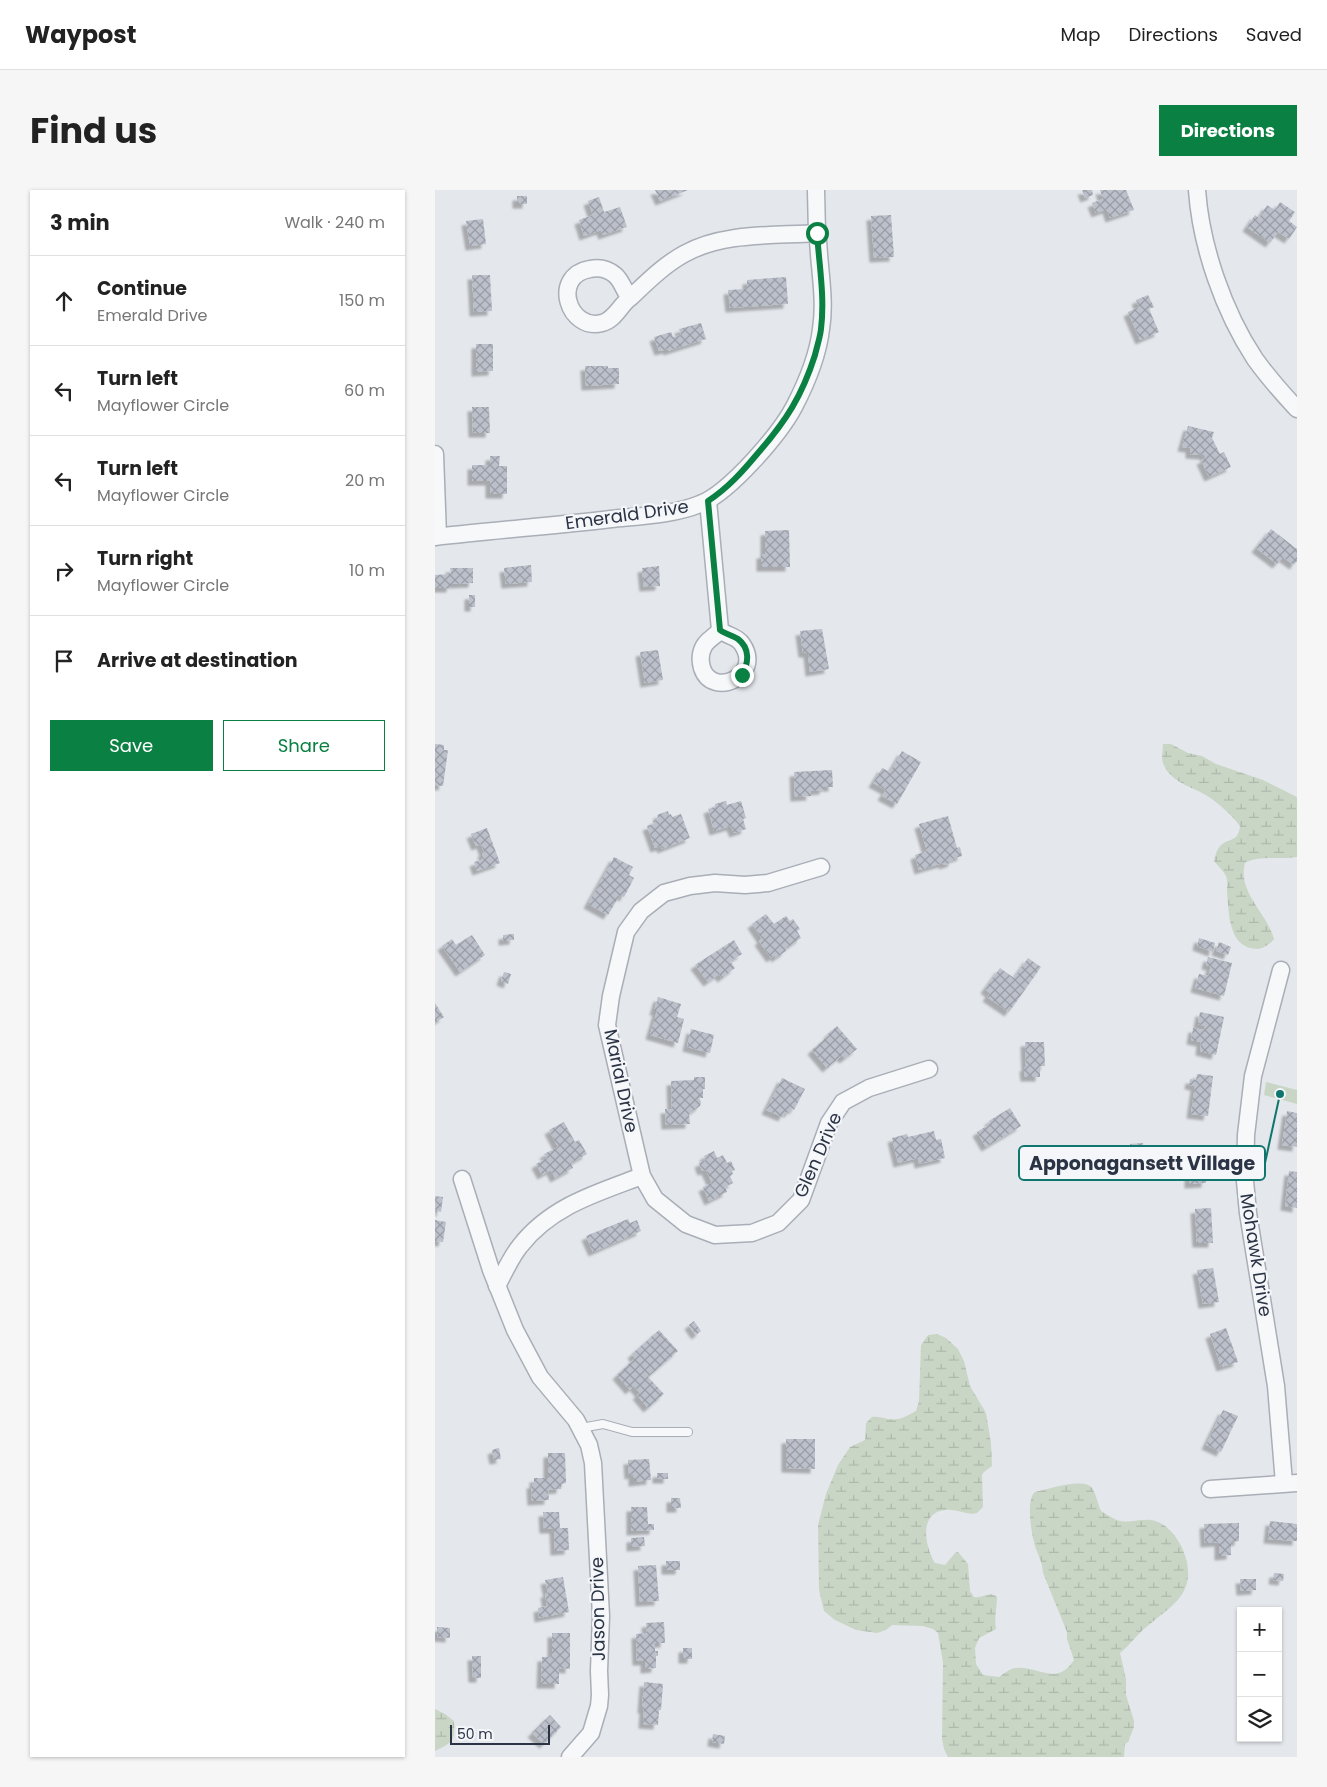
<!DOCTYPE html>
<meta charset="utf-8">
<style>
body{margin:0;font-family:Poppins,sans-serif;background:#f6f6f6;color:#222}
.controls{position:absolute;right:15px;bottom:15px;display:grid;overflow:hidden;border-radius:0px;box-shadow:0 1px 4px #0004}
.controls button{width:45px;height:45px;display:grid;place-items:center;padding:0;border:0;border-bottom:1px solid #e0e0e0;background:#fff;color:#222;font:25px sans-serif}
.scale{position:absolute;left:15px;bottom:12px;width:100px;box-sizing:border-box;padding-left:5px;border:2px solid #2b3445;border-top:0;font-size:14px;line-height:18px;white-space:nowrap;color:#2b3445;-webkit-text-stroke:4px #f4f6f9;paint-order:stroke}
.stop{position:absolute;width:15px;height:15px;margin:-11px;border:4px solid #0b8043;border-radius:50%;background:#fff}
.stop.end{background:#0b8043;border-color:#fff;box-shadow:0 1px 5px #0008}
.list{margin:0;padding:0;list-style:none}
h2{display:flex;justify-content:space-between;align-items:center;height:65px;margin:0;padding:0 20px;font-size:21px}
h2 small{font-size:16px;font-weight:400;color:#767676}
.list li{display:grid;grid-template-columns:32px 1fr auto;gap:15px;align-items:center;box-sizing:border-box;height:90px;padding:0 20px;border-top:1px solid #e0e0e0}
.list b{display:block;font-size:19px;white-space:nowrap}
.list p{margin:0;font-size:16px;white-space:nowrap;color:#767676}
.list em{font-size:16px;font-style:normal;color:#767676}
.actions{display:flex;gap:10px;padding:15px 20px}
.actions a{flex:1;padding:11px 0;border:1px solid #0b8043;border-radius:0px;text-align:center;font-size:18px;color:#0b8043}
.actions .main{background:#0b8043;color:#fff}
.icon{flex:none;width:28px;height:28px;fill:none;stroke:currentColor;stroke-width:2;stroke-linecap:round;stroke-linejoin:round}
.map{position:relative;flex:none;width:862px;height:1567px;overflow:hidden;border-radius:0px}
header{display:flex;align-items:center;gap:30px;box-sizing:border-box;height:70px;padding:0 25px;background:#fff;border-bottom:1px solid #e0e0e0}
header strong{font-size:24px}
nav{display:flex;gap:28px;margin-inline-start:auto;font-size:18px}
.intro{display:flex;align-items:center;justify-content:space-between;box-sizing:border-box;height:120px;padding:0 30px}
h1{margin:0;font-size:35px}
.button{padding:12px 22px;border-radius:0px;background:#0b8043;color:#fff;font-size:18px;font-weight:700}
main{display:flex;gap:30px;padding:0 30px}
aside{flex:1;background:#fff;border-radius:0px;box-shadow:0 1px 4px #0004}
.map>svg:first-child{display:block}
</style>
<header>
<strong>Waypost</strong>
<nav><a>Map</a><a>Directions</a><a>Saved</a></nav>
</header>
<div class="intro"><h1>Find us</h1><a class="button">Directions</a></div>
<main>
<aside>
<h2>3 min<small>Walk · 240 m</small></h2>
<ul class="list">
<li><svg class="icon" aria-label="ahead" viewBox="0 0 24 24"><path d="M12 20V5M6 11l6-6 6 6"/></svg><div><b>Continue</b><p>Emerald Drive</p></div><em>150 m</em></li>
<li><svg class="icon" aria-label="left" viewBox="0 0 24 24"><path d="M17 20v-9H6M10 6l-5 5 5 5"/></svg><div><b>Turn left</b><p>Mayflower Circle</p></div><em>60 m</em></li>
<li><svg class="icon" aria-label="left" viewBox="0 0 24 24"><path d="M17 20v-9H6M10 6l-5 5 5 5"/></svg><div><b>Turn left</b><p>Mayflower Circle</p></div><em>20 m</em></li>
<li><svg class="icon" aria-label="right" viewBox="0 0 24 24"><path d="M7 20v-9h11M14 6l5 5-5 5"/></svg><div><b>Turn right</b><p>Mayflower Circle</p></div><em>10 m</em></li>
<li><svg class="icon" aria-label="arrive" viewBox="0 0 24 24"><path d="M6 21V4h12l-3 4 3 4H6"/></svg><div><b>Arrive at destination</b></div></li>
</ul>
<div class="actions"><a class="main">Save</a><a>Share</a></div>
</aside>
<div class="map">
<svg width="862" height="1567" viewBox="0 0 862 1567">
<defs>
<pattern id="wetland-marsh" width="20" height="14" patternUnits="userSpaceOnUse" patternTransform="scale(1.25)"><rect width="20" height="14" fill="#c9d6c5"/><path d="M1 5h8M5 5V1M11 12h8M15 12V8" fill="none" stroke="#adb8ab"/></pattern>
<pattern id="building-cross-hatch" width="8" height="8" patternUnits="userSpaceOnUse" patternTransform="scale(1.25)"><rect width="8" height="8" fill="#bbc0ca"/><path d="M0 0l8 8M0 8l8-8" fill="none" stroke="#989da6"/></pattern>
<filter id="shadow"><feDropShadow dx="-4.5" dy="4.5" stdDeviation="1" flood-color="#0004"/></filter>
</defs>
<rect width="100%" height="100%" fill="#e4e7ec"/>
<g fill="url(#wetland-marsh)">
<path d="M728 554H736L753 563 767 566 781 574 828 590 862 607V667C845 670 824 665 810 673 802 702 832 723 839 749 836 754 829 758 823 759 793 759 794 723 792 701 792 697 793 690 791 686 788 680 782 675 779 671 780 667 781 662 783 659 791 646 803 655 805 636 797 625 785 615 774 607 759 597 735 593 728 573 726 568 728 560 728 554Z"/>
<path d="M502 1144 511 1148 523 1159 529 1171 535 1196 551 1223 556 1253 557 1276 549 1282 547 1285 548 1317 542 1323 537 1324C529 1323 518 1319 510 1320 483 1323 490 1357 500 1373L510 1375 520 1363 523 1362 533 1374 535 1401 539 1407C548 1409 554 1400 562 1407 562 1419 559 1426 561 1439L544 1448 540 1458 541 1474 548 1485 564 1487C569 1484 575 1478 581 1478 605 1476 621 1497 639 1470L632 1449V1442L608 1383C608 1372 601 1362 599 1352 596 1341 591 1309 600 1302 613 1299 650 1287 657 1298 661 1304 663 1314 666 1321 671 1324 677 1328 682 1330 696 1335 710 1326 723 1332 734 1336 744 1350 748 1360 765 1403 737 1415 709 1439 700 1447 694 1456 685 1463L691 1489V1505L699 1531V1537L693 1552 690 1554 689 1567H513L509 1559 507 1549 508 1473 503 1443 498 1439 488 1436 457 1435 451 1440 442 1443 421 1440 400 1430 389 1421 384 1400 383 1335 391 1304 403 1275 415 1257 430 1250 431 1233 437 1227C443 1226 447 1228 453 1229 464 1231 472 1226 481 1221L484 1211 486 1155 493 1145Z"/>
<path d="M0 1519 10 1524 19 1531C20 1552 18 1552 0 1561Z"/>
</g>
<path fill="#c9d6c5" d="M831 892 862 900V914L829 905Z"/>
<g fill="url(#building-cross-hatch)" filter="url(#shadow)">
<path d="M220 0H253L225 11Z"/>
<path d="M647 0H657L658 5 650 8Z"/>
<path d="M665 0H691L699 20 675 28 672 19 661 23 657 13 668 9Z"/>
<rect x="82" y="6" width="10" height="8"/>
<path d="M164 7 169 22 185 17 192 37 168 45 166 40 149 46 144 30 158 25 153 11Z"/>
<path d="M845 12 860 22 854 31 862 37 854 49 843 42 835 53 812 37 820 25 824 28 832 15 840 20Z"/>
<path d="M456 25 459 67 439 68 436 26Z"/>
<path d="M48 29 51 54 35 56 31 31Z"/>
<path d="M37 85H55L57 121 39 122Z"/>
<path d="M351 87 353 114 295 118 293 100 312 99V90Z"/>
<path d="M713 105 719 117 714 119 724 142 705 150 693 122 704 117 701 110Z"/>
<path d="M266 133 271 149 233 161V159L224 161 219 147 236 142 238 147 246 145 244 139Z"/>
<path d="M41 154H58V181L41 182Z"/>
<path d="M150 176H173V178H184V194L151 196Z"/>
<path d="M37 217H54L55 243H38Z"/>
<path d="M753 236 779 242 777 248 785 264 789 262 796 277 774 287 766 270 771 268 769 265 755 264V258L747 257Z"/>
<path d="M55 266H65L64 276H72V304H55V291H37V275H55Z"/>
<path d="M836 339 862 359V371L859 375 848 367 842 374 821 358Z"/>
<path d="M354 340 355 377H326V364H330V341Z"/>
<path d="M96 375 97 392 71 394 69 378Z"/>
<path d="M224 376 225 396 209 397 207 378Z"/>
<path d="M15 378H38V393L16 394V398H0V385L16 384Z"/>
<rect x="34" y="405" width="6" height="12"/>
<path d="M387 439 394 479 375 482 373 463H368L365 441Z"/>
<path d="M223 460 228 490 210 493 205 462Z"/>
<path d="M0 554 9 555V560H13L8 596 0 595Z"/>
<path d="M467 561 486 572 462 614 447 606 451 600 438 593 447 578 455 582Z"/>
<path d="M397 580 398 597H389V600L375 601 376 606 360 607 359 582Z"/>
<path d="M291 611 292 615 306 611 311 628 308 629 311 639 299 643 296 636 279 641 273 619 280 617V614Z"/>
<path d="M233 621 234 625 236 624 237 627 246 624 255 648 227 659 226 656 220 658 212 636 219 634 218 631 224 629 222 625Z"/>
<path d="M513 626 522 658 525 657 527 666 517 669 518 672 509 675 508 673 484 680 480 665 492 661 484 634Z"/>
<path d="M52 638 65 673 42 681 39 672 49 669 47 663 49 662 46 654 41 656 36 644Z"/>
<path d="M179 667 198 677 194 685 199 688 189 707 185 705 173 725 153 714Z"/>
<path d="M331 724 339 734 351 726 355 731 358 729 365 739 362 741 366 748 350 759 351 761 341 768 340 765 336 768 324 751 327 749 317 734Z"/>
<path d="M79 744V750L68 751V745Z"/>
<path d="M37 745 50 765 25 782 7 756 17 749 21 755Z"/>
<path d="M764 748 780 753 778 762 762 756Z"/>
<path d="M299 750 307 764 295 771 300 778 287 788 284 784 273 792 260 775Z"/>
<path d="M784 752 796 757 793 765 781 761Z"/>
<path d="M773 767 797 773 789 806 760 798 764 784 773 786 776 776 771 775Z"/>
<path d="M593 768 606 777 574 822 552 807 555 803 550 799 565 778 579 788Z"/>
<path d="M69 782 76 784 73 794 66 791Z"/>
<path d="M223 807 246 814 242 827 249 829 243 853 215 845 222 821H219Z"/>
<path d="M0 813 9 827 0 833Z"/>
<path d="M765 822 789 827 781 865 765 861 766 852 756 850 758 838 769 840 770 836 763 834Z"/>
<path d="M402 836 422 859 409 869 406 866 392 878 377 860 394 845 393 844Z"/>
<path d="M256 839 279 845 275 863 252 857Z"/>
<path d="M590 852H609L610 876H605V887H590L589 877H591Z"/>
<path d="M762 884 778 886 773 926 756 924 760 896 754 895 755 889 761 890Z"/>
<path d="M259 887H270V899H268V908H264L266 912 265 916 254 924 255 934 231 935 230 919H237L236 891 259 890Z"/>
<path d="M347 888 370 899 359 920 357 918 354 923 350 922 348 927 331 920Z"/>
<path d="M575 918 586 936 551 957 542 942 555 934 554 931Z"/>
<path d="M852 921 862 923V957L847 955Z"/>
<path d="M129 932 140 952 144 950 152 964 136 973 138 978 120 988 116 980 107 985 101 974 112 968 109 964 123 957 114 940Z"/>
<path d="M499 941 501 950 506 949 510 968 484 974 483 968 463 973 457 948 472 944 473 947Z"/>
<path d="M708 953V964H696L695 954Z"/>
<path d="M754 959H771V993L754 994Z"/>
<path d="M279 961 282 968 288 965 292 973 296 971 300 980 297 981 298 984 295 986 298 993 290 997 292 1002 274 1011 268 997 277 993 271 980 267 981 264 973 271 970 269 966Z"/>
<path d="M854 981 862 982V1018L850 1016Z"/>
<path d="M0 1006 8 1007 6 1022 2 1021 1 1028Z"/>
<path d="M776 1018 778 1053H762L760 1019Z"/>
<path d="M193 1029 195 1033 202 1030 206 1041 158 1062 151 1046Z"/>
<path d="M0 1030 11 1032 8 1052 0 1051Z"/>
<path d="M778 1078 784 1112 768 1114 762 1080Z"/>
<path d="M259 1131 266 1141 261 1145 254 1135Z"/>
<path d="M791 1138 803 1172 786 1177 775 1144Z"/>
<path d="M224 1140 243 1161 213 1187 229 1204 213 1218 202 1205 205 1203 199 1196 195 1200 182 1185 200 1168 197 1164Z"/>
<path d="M788 1220 803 1226 786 1262 771 1255Z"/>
<path d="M351 1249H380V1279L351 1278Z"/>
<path d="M64 1258 66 1269 59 1270 57 1260Z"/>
<path d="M113 1263H130L131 1293 126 1294V1299L113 1300 114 1310 97 1311 96 1294H99V1288H113Z"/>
<path d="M214 1269 216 1290 198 1292V1284L194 1285 193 1270Z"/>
<rect x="222" y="1283" width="11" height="6"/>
<path d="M236 1308H245L246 1318H236Z"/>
<path d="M196 1317H212L213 1334H219V1340L196 1341Z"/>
<path d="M108 1322H124L125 1338H133L134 1360 120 1361 119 1339H109Z"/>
<path d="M835 1331 862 1334V1351L833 1349Z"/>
<path d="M804 1333V1351L796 1352V1365L784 1366V1352L770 1353 769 1334Z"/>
<path d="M209 1347 210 1356 196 1357V1348Z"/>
<rect x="231" y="1371" width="14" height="9"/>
<path d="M221 1375 224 1411 205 1412 203 1376Z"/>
<path d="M839 1383 849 1384 848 1391 838 1390Z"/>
<path d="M128 1387 134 1422 104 1428 103 1418 112 1416 110 1403H113L110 1390Z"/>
<path d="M805 1389H821V1400L806 1401Z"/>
<path d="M229 1432 230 1453H220V1461H223V1466H221V1478L210 1479V1471H202L201 1444 212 1443 211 1433Z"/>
<path d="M2 1437 15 1438V1448L2 1447Z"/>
<path d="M117 1443H135V1479L124 1478V1494H106L107 1467H117Z"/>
<rect x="248" y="1458" width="9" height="11"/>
<path d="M37 1466H46V1488H38Z"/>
<path d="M209 1492 228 1494 226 1520H224L223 1535 208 1534 209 1519H207Z"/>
<path d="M115 1525 126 1537 109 1554 97 1543Z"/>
<path d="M278 1544 290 1546 289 1554 277 1552Z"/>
</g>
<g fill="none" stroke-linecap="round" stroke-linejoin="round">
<defs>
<path id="lane" d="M146 1238 168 1234 197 1242H253"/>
<g id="street">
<path d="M762 0C766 57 789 122 820 169 833 187 847 203 862 219"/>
<path d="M195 108C189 101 187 91 180 85 173 79 164 77 155 79 115 86 134 142 167 133 180 130 185 115 195 108 212 92 229 75 249 64 288 42 339 46 382 43"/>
<path d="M0 264 3 346"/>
<path d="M273 311 285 440C292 446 302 446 307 454 329 486 277 509 267 478 265 471 265 463 269 456 273 449 281 446 285 440"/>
<path d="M0 347C59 340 118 336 176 329 206 326 238 325 265 314 294 303 344 245 359 217 371 194 383 165 386 139 390 115 386 89 384 64 382 43 381 21 381 0"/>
<path d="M386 677 333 693 310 695 280 693 255 696 229 703 206 721 191 742 176 806 172 835 207 986 220 1009 251 1034 280 1045 317 1043 343 1033 366 1010 394 933 408 912 434 898 494 879"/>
<path d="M846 780 818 886 811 945 810 991 813 1023 841 1196 849 1293"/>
<path d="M27 989 56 1080 80 1140 105 1187 141 1230 154 1255 158 1273 166 1426 164 1481 165 1505 164 1516 156 1543 135 1567"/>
<path d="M62 1096C69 1083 76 1067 85 1056 116 1016 162 1003 207 986"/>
<path d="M775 1299 862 1293"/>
</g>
</defs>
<use href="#lane" stroke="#a9aeb7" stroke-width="10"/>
<use href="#street" stroke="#a9aeb7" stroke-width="19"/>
<use href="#lane" stroke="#f7f8fa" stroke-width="8"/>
<use href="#street" stroke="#f7f8fa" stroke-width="16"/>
</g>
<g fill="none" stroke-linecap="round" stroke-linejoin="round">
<path stroke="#0b8043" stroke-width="6" d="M307 485C314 473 315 458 303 449 297 445 290 444 285 440L273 311C293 298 308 281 323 263 351 231 367 206 380 165 382 156 385 148 386 139 390 107 384 74 382 43"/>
</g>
<g text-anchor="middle" stroke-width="4.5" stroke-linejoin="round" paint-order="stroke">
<g font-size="18" fill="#2b3445" stroke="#f4f6f9">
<text transform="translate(192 325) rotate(-8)" y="6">Emerald Drive</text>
<text transform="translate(186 891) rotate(78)" y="6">Marial Drive</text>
<text transform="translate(383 965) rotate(-66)" y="6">Glen Drive</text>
<text transform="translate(821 1065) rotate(81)" y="6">Mohawk Drive</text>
<text transform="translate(163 1419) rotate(-91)" y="6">Jason Drive</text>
</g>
</g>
<path fill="none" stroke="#0f766e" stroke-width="2" d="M845 904L830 973"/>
<circle fill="#0f766e" stroke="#f4f6f9" stroke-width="2" cx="845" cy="904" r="5"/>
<rect fill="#f4f6f9" stroke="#0f766e" stroke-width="2" x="584" y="956" width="246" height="34" rx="5"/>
<g font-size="19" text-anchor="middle" font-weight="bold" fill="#2b3445">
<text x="707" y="980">Apponagansett Village</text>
</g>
</svg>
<div class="controls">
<button>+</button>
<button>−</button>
<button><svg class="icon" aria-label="layers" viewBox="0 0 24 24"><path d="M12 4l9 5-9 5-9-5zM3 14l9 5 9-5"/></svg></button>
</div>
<div class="scale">50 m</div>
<div class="stop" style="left:382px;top:43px"></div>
<div class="stop end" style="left:307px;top:485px"></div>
</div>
</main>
